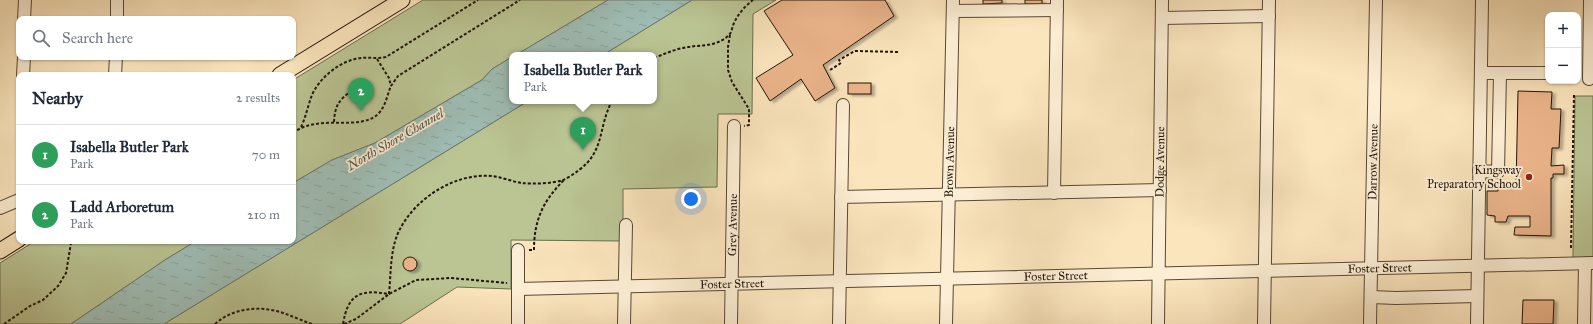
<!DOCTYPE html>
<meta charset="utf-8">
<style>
body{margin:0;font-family:"IM FELL Great Primer",serif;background:#f6f6f7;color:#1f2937}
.controls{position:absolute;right:12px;top:12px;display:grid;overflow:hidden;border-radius:8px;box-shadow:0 1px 3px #0004}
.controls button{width:36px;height:36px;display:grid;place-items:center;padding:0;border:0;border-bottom:1px solid #e0e1e3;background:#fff;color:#1f2937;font:20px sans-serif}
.you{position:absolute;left:691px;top:199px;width:14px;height:14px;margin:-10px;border:3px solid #fff;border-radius:50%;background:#1a73e8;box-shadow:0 0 0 6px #1a73e833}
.badge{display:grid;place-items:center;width:26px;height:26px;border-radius:50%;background:#8f2418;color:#fff;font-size:13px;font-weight:700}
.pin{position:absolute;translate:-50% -33px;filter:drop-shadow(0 1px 2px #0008)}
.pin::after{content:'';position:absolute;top:21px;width:14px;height:12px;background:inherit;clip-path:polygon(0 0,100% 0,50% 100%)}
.popup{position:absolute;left:509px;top:52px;width:148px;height:52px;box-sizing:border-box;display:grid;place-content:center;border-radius:8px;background:#fff;filter:drop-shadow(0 1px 3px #0005);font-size:13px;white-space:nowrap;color:#747a83}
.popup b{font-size:15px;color:#1f2937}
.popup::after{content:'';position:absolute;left:50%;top:100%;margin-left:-8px;border:8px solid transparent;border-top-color:#fff}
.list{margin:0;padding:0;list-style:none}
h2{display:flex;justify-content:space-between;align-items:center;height:52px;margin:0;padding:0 16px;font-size:17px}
h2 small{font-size:13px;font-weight:400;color:#747a83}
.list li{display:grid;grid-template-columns:26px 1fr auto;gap:12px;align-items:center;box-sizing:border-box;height:60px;padding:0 16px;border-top:1px solid #e0e1e3}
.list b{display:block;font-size:15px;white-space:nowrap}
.list p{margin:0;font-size:13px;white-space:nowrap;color:#747a83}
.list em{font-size:13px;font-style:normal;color:#747a83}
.icon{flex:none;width:22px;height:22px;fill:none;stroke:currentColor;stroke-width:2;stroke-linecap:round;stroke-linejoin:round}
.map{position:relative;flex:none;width:1593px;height:324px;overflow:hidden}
.search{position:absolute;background:#fff;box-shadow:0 1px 3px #0004;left:16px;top:16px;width:280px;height:44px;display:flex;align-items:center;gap:10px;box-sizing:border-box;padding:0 14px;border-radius:8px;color:#747a83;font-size:15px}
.panel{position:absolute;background:#fff;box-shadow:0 1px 3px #0004;left:16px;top:72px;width:280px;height:172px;border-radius:8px}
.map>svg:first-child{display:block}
</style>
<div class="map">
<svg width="1593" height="324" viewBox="0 0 1593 324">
<defs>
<pattern id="water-ripples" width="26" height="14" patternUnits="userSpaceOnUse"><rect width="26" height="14" fill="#9fbeb6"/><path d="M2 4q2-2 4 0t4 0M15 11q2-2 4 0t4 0" fill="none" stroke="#89a29b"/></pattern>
<filter id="shadow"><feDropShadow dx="3.5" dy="2" stdDeviation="1" flood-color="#0004"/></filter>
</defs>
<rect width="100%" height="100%" fill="#fbe5bd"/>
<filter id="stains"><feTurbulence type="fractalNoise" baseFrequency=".005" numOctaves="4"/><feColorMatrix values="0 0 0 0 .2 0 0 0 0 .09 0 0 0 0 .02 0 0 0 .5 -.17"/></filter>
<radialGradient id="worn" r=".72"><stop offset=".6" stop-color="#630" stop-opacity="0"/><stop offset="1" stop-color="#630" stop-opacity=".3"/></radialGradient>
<g fill="#bbc594" stroke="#6e6c4e">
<path d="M423 0H608L516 55H512V57L492 69 482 80 375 143 332 160 293 183V80Z"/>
<path d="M692 0H776L753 14 752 114H718L717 187 623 189V241L511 240V289L457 287 400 324H164L528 101H654V55H603Z"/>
<path d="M1575 96H1593V257L1573 258Z"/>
<path d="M35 241H196L165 260 71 324H0V263Z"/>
</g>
<g fill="url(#water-ripples)" stroke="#6c7a70">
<path d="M608 0H692L603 55H516Z"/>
<path d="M512 57V101H528L164 324H71L165 260 196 241H293V183L332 160 375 143 482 80 492 69Z"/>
</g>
<g fill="#ebb48a" stroke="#201408" filter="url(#shadow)">
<path d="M782 0H885L894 16 823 65 835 88 815 101 801 79 770 101 756 78 793 55 764 11Z"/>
<path d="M983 0H1002V3L983 4Z"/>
<rect x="1025" y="0" width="17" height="4"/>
<rect x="848" y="83" width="23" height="11"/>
<path d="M1518 91 1552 92 1551 109H1561L1559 148H1552L1551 166 1564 165V174H1553V178H1551V236L1514 235 1515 227H1530V216H1508L1506 222H1495V216L1487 215V191H1498V186L1516 187Z"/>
<circle cx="410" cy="264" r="7"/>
<path d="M1523 300H1554L1553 324H1522Z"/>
</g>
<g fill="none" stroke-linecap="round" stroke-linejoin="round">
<defs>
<g id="minor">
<path d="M953 11 1057 10"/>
<path d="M1162 18 1269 16"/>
<path d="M24 19 25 0"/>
<path d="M117 19V0"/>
<path d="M1481 73H1548"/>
<path d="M23 75 24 57"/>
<path d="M115 75 116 57"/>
<path d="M1589 79 1590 0"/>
<path d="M1479 171 1498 172 1500 73"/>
<path d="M1054 193 1057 0"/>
<path d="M841 197 1160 190"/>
<path d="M0 208 19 200"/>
<path id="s1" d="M518 289 1593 263"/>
<path d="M1371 297 1396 298 1477 296"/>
<path d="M518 324V250"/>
<path d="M624 324 626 225"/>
<path id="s2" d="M731 324 734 126"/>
<path d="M839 324 843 105"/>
<path id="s3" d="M946 324 953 0"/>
<path id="s4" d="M1158 324 1162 0"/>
<path d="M1264 324 1269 0"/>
<path id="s5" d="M1370 324 1376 0"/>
<path d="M1477 324 1482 0"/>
<path d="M1584 324 1585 264"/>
</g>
<g id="major">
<path d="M280 75 402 0"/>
<path d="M0 251 19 239"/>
</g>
</defs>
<use href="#minor" stroke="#574835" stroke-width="14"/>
<use href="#major" stroke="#201408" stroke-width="17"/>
<g stroke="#201408" stroke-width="2" stroke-dasharray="3 2" stroke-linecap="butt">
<path d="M730 35 728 47V70L732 82 749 109V125L744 126"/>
<path d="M654 58C664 54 673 50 683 48 699 44 716 48 729 35 732 32 732 27 734 23 738 14 745 6 753 0"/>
<path d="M377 59 389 78 391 86"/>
<path d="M830 70 841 63 839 60 855 51 900 52"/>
<path d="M334 122C335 106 338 101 351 91"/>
<path d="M301 127C306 117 308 105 312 95 320 77 341 60 361 58 369 57 377 59 386 57L478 0"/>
<path d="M293 133C319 113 359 132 378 114 386 106 387 95 391 86 393 83 396 79 398 76L520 0"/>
<path d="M1571 248 1574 95"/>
<path d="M529 250H534C534 220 543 201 564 180"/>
<path d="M4 324 30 306 43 300 58 286 66 273 71 243 73 241"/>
<path d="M215 324C234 307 262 305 286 314 294 317 303 321 312 324"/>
<path d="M343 324C348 294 360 289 389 294 391 274 390 249 399 231 415 198 455 173 491 176 501 177 511 181 521 183 533 184 551 184 563 180 568 178 574 174 579 170 605 151 598 127 612 101"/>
<path d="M344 324 356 319 389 294 416 280 451 278 507 283"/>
</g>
<use href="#minor" stroke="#fceed4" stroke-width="12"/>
<use href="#major" stroke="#fbe5bd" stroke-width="15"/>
</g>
<circle fill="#8f2418" stroke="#fceed4" stroke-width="1.5" cx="1529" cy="177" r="4"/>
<g text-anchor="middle" stroke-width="3.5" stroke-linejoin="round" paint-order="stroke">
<g font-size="12" fill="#201408" stroke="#fceed4">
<text dy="4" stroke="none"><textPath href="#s3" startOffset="162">Brown Avenue</textPath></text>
<text dy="4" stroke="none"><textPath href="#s4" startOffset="162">Dodge Avenue</textPath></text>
<text dy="4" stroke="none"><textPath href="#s5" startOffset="162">Darrow Avenue</textPath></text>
<text dy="4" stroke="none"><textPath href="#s2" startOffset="99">Grey Avenue</textPath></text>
<text dy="4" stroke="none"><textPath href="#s1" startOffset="862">Foster Street</textPath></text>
<text dy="4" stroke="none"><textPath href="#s1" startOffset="538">Foster Street</textPath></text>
<text dy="4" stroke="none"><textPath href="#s1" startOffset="214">Foster Street</textPath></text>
</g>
<g font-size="12" fill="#201408" stroke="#fceed4" text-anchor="end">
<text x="1521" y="174">Kingsway<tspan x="1521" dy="14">Preparatory School</tspan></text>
</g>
<g font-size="13" font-style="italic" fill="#4c5045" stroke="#fceed4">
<text transform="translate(395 139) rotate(-30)" y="5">North Shore Channel</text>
</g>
</g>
<rect width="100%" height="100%" filter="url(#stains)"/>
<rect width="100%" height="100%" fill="url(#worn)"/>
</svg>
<div class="controls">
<button>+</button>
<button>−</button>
</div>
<div class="you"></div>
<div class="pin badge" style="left:583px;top:150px;background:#2e9e5b">1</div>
<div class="popup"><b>Isabella Butler Park</b>Park</div>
<div class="pin badge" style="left:361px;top:111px;background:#2e9e5b">2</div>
<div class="search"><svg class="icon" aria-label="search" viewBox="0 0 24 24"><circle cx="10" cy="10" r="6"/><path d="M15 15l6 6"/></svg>Search here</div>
<section class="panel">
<h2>Nearby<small>2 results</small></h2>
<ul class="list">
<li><span class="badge" style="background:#2e9e5b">1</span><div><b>Isabella Butler Park</b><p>Park</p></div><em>70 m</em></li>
<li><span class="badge" style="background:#2e9e5b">2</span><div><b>Ladd Arboretum</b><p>Park</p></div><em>210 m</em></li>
</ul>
</section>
</div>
